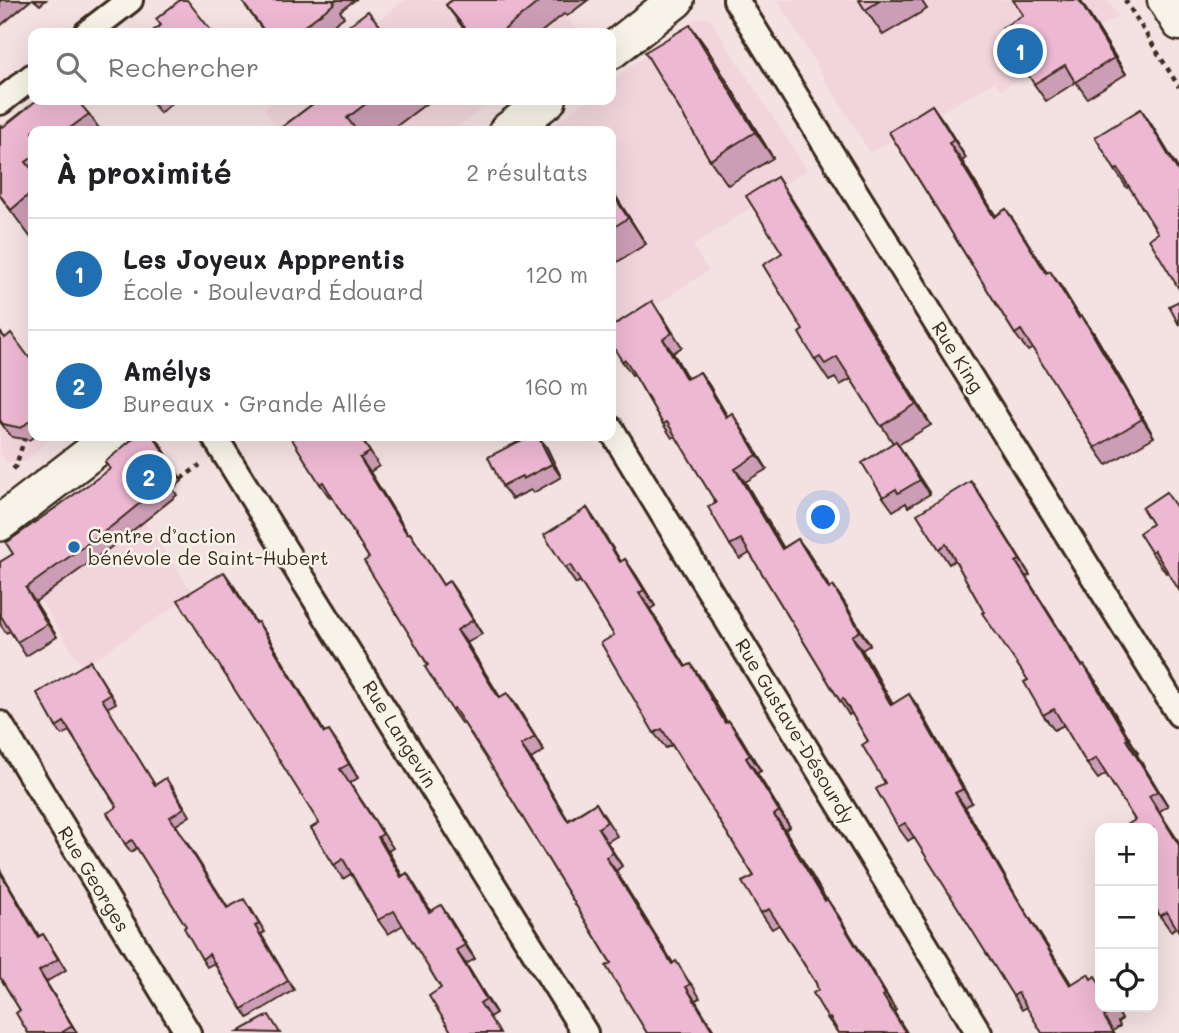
<!DOCTYPE html>
<html lang="fr">
<meta charset="utf-8">
<style>
body{margin:0;font-family:Mali,sans-serif;background:#f6f6f6;color:#202124}
.controls{position:absolute;right:21px;bottom:21px;display:grid;overflow:hidden;border-radius:14px;box-shadow:0 7px 28px #0002}
.controls button{width:63px;height:63px;display:grid;place-items:center;padding:0;border:0;border-bottom:2px solid #e0e0e0;background:#fff;color:#202124;font:35px sans-serif}
.you{position:absolute;left:824px;top:518px;width:24px;height:24px;margin:-18px;border:5px solid #fff;border-radius:50%;background:#1a73e8;box-shadow:0 0 0 10px #1a73e833}
.badge{display:grid;place-items:center;width:46px;height:46px;border-radius:50%;background:#1f6fb2;color:#fff;font-size:23px;font-weight:700}
.pin{position:absolute;translate:-50% -50%;border:4px solid #fff;box-shadow:0 2px 7px #0006}
.list{margin:0;padding:0;list-style:none}
h2{display:flex;justify-content:space-between;align-items:center;height:91px;margin:0;padding:0 28px;font-size:30px}
h2 small{font-size:23px;font-weight:400;color:#757577}
.list li{display:grid;grid-template-columns:46px 1fr auto;gap:21px;align-items:center;box-sizing:border-box;height:112px;padding:0 28px;border-top:2px solid #e0e0e0}
.list b{display:block;font-size:26px;white-space:nowrap}
.list p{margin:0;font-size:23px;white-space:nowrap;color:#757577}
.list em{font-size:23px;font-style:normal;color:#757577}
.icon{flex:none;width:38px;height:38px;fill:none;stroke:currentColor;stroke-width:2;stroke-linecap:round;stroke-linejoin:round}
.map{position:relative;flex:none;width:1179px;height:1033px;overflow:hidden}
.search{position:absolute;background:#fff;box-shadow:0 7px 28px #0002;left:28px;top:28px;width:588px;height:77px;display:flex;align-items:center;gap:18px;box-sizing:border-box;padding:0 24px;border-radius:14px;color:#757577;font-size:26px}
.panel{position:absolute;background:#fff;box-shadow:0 7px 28px #0002;left:28px;top:126px;width:588px;height:315px;border-radius:14px}
.map>svg:first-child{display:block}
</style>
<div class="map">
<svg width="1179" height="1033" viewBox="0 0 1179 1033">
<rect width="100%" height="100%" fill="#f4e1e1"/>
<filter id="ink" filterUnits="userSpaceOnUse"><feTurbulence type="fractalNoise" baseFrequency=".0143" numOctaves="2"/><feDisplacementMap in="SourceGraphic" scale="14" xChannelSelector="R" yChannelSelector="G"/><feConvolveMatrix kernelMatrix="1 2 1 2 8 2 1 2 1" color-interpolation-filters="sRGB"/></filter>
<g filter="url(#ink)">
<g fill="#f2d5dc">
<path d="M405 0H553L578 31 362 33Z"/>
<path d="M777 0H1107L1118 16 1001 90 995 81 870 153Z"/>
<path d="M697 18H709L807 170 693 246 708 271 611 334V131H546L586 100H611V81Z"/>
<path d="M276 100H493L453 131H280L264 109Z"/>
<path d="M0 393 33 436H55L24 462H7L0 453Z"/>
<path d="M109 470 194 594 82 667 8 548Z"/>
</g>
<g fill="none" stroke-linecap="round" stroke-linejoin="round">
<defs>
<g id="minor">
<path d="M736 0 1179 714"/>
<path d="M87 33 130 0"/>
<path d="M0 102 33 76"/>
<path d="M611 429 979 1033"/>
<path d="M214 436 585 1033"/>
<path d="M0 724 188 1033"/>
</g>
<path id="tertiary" d="M1164 0 1179 24"/>
<g id="secondary">
<path d="M611 51 676 0"/>
<path d="M507 131 548 100"/>
<path d="M0 523 113 436"/>
</g>
</defs>
<use href="#minor" stroke="#3b2a1e" stroke-width="30"/>
<use href="#tertiary" stroke="#3b2a1e" stroke-width="37"/>
<use href="#secondary" stroke="#3b2a1e" stroke-width="40"/>
<g stroke="#3b2a1e" stroke-width="4.5" stroke-dasharray="5 5" stroke-linecap="butt">
<path d="M1125 0 1179 87"/>
<path d="M157 446 165 436"/>
<path d="M13 469 16 466 24 440"/>
<path d="M181 479 200 465"/>
</g>
<use href="#minor" stroke="#f7f3e8" stroke-width="24"/>
<use href="#tertiary" stroke="#f7f3e8" stroke-width="32"/>
<use href="#secondary" stroke="#f7f3e8" stroke-width="35"/>
</g>
<g fill="#cc9eb5" stroke="#3b2a1e" stroke-width="2">
<path d="M0 0H31L0 26Z"/>
<path d="M34 0H46L40 5Z"/>
<path d="M241 0H355L340 11 344 17 322 33H265Z"/>
<path d="M452 0H588L567 16 564 14 540 33H467L446 5Z"/>
<path d="M859 0H921L927 9 883 35Z"/>
<path d="M1080 0 1126 74 1087 98 1076 82 1046 101 1034 84Z"/>
<path d="M690 25 708 50 773 158 728 185 710 160Z"/>
<path d="M150 100H176L160 113Z"/>
<path d="M318 100H431L390 131H277Z"/>
<path d="M1141 109 1153 127 1129 187 1127 188 1115 170Z"/>
<path d="M89 114 101 131H33V236L31 238 0 196V127H3Z"/>
<path d="M944 122 966 158 962 161 995 216 1006 209 1047 273 1062 288 1080 317 1094 333 1154 437 1107 465 1095 448 1033 348 1028 351 1015 334 889 132Z"/>
<path d="M611 189 646 244 611 266Z"/>
<path d="M791 198 931 425 898 445 930 494 908 507 906 503 893 511 883 497 893 443 851 379 840 385 835 378 829 381 815 360 803 330 782 253Z"/>
<path d="M662 315 682 347 673 353 688 379 700 372 709 385 727 416 741 427 767 469 745 482 783 548 798 539 830 588 833 586 870 645 862 650 893 704 919 708 972 803 965 807 1016 896 1071 984 1100 1007H1115L1122 1019 1118 1022 1120 1026 1113 1031 1027 1007 1022 1010 914 837 908 841 898 827 885 783 868 741 852 713 849 715 840 701 750 553 740 559 730 545 716 503 676 436 672 438 663 424 634 374 632 375 622 361Z"/>
<path d="M0 332 5 338 33 363V436H35L29 440 12 437 0 422Z"/>
<path d="M360 436 379 466 370 472 408 534 410 533 419 547 443 585 449 581 482 634 467 643 500 697 507 693 544 751 531 759 568 820 596 803 605 817 617 836 607 842 622 866 616 871 673 963 693 986 700 998 695 1000 715 1033H647L611 963 489 762 463 722 461 723 452 710 369 558 332 497 330 498 320 484Z"/>
<path d="M546 446 561 477 533 493 531 490 512 499 502 486Z"/>
<path d="M162 447 182 481 173 489 177 495 121 540 35 602 57 637 26 656 10 631 6 633 0 624V562L13 554Z"/>
<path d="M971 481 1030 575 1026 577 1082 666 1095 680 1138 753 1137 755 1168 806 1160 811 1176 927 1171 931 1160 916 1135 820 1106 774 1098 779 1087 764 1064 725 1054 730 1043 715 1028 680 984 612 955 560 949 564 939 549Z"/>
<path d="M1166 492 1168 572 1166 573 1151 552 1152 524Z"/>
<path d="M587 508 621 562 625 559 636 575 655 606 650 609 686 667 691 664 702 680 727 722 740 736 761 771 757 773 790 827 785 830 826 900 838 915 896 1010 894 1012 907 1033H838L828 1019 816 983 779 925 772 929 761 913 754 876 672 745 666 748 654 733 614 635 580 581 576 584 565 568Z"/>
<path d="M224 572 256 623 267 635 325 733 338 744 358 778 350 783 393 848 388 851 402 876 407 873 431 911 450 919 475 959 466 964 496 1013 489 1017 441 988 403 925 388 934 378 920 351 874 343 879 334 865Z"/>
<path d="M90 661 116 703 107 708 155 785 172 786 190 816 176 825 228 908 250 907 265 932 261 934 294 990 248 1018 214 963 207 967 202 959 186 926 137 848 131 852 125 844 117 807 69 731 62 735 56 727Z"/>
<path d="M0 870 39 936 43 934 66 970 46 982 77 1033H28L20 1010 0 977Z"/>
</g>
<g fill="#a68193" stroke="#3b2a1e" stroke-width="2">
<path d="M1079 0H1080L1126 74 1114 58Z"/>
<path d="M690 25 708 50 773 158 755 132Z"/>
<path d="M932 105 944 122 966 158 954 140Z"/>
<path d="M1141 109 1153 127 1179 170V173Z"/>
<path d="M949 143 962 161 1007 234 994 217Z"/>
<path d="M777 177 791 198 931 425 916 404Z"/>
<path d="M611 189 646 244 611 191Z"/>
<path d="M1006 209 1018 227 1059 291 1046 273Z"/>
<path d="M1050 271 1062 288 1091 335 1079 318Z"/>
<path d="M1082 316 1094 333 1154 437 1142 419Z"/>
<path d="M663 339 673 353 696 393 686 379Z"/>
<path d="M700 372 709 385 736 431 726 417Z"/>
<path d="M732 413 741 427 767 469 757 455Z"/>
<path d="M154 436 162 447 182 481 172 467Z"/>
<path d="M538 436 546 446 561 477 552 464Z"/>
<path d="M896 441 905 455 930 494 920 480Z"/>
<path d="M360 458 370 472 417 548 407 534Z"/>
<path d="M735 469 745 482 792 562 782 549Z"/>
<path d="M971 481 981 496 1030 575 1020 560Z"/>
<path d="M587 508 598 524 631 578 620 562Z"/>
<path d="M798 539 808 552 838 602 829 589Z"/>
<path d="M625 559 636 575 655 606 644 590Z"/>
<path d="M1016 562 1026 577 1085 670 1074 655Z"/>
<path d="M224 572 234 586 264 637 255 623Z"/>
<path d="M449 581 459 595 482 634 473 620Z"/>
<path d="M833 586 843 600 870 645 860 631Z"/>
<path d="M26 588 35 602 57 637 47 624Z"/>
<path d="M639 593 650 609 696 683 685 667Z"/>
<path d="M258 622 267 635 333 747 324 733Z"/>
<path d="M457 630 467 643 508 712 499 698Z"/>
<path d="M852 636 862 650 901 719 891 705Z"/>
<path d="M691 664 702 680 736 739 725 723Z"/>
<path d="M1084 665 1095 680 1138 753 1128 739Z"/>
<path d="M507 693 517 706 544 751 535 737Z"/>
<path d="M909 694 919 708 972 803 963 789Z"/>
<path d="M729 721 740 736 761 771 750 755Z"/>
<path d="M329 731 338 744 358 778 349 764Z"/>
<path d="M1126 740 1137 755 1168 806 1158 791Z"/>
<path d="M521 745 531 759 577 835 568 821Z"/>
<path d="M746 758 757 773 790 827 779 811Z"/>
<path d="M955 793 965 807 1016 896 1080 998 1007 882Z"/>
<path d="M1149 796 1179 842V845Z"/>
<path d="M774 815 785 830 836 916 825 901Z"/>
<path d="M598 828 607 842 622 866 613 853Z"/>
<path d="M378 837 388 851 411 891 401 877Z"/>
<path d="M606 857 616 871 681 978 672 964Z"/>
<path d="M0 870 45 947 38 937 0 872Z"/>
<path d="M407 873 416 887 439 926 429 912Z"/>
<path d="M827 899 838 915 896 1010 885 994Z"/>
<path d="M441 905 450 919 475 959 465 945Z"/>
<path d="M456 950 466 964 496 1013 486 999Z"/>
<path d="M39 971 46 982 77 1033 72 1026Z"/>
<path d="M686 987 695 1000 715 1033H714Z"/>
<path d="M883 996 894 1012 907 1033H906Z"/>
</g>
<g fill="#edb8d2" stroke="#3b2a1e" stroke-width="2">
<path d="M180 0H187L213 33H150L161 25 156 19Z"/>
<path d="M241 0H332L335 3 295 33H266Z"/>
<path d="M452 0H541L500 33H469L446 5Z"/>
<path d="M859 0H881L865 10Z"/>
<path d="M1013 0H1079L1114 58 1075 82 1065 65 1034 84 1016 55 1018 53 1002 28 1023 15Z"/>
<path d="M368 11 386 33H339Z"/>
<path d="M690 25 755 132 710 160 645 52Z"/>
<path d="M37 100H77L89 114 66 131H33V157L26 162 33 171V191L11 210 0 195V127L1 125 3 127Z"/>
<path d="M318 100H371L347 118 357 131H277Z"/>
<path d="M932 105 954 140 949 143 994 217 1006 209 1046 273 1050 271 1079 318 1082 316 1142 419 1095 448 1021 330 1015 334 889 132Z"/>
<path d="M1141 109 1179 173V289L1149 239 1158 233 1118 169 1115 170 1095 137Z"/>
<path d="M777 177 916 404 881 426 837 357 825 364 820 357 815 360 799 333 803 330 763 265 782 253 746 196Z"/>
<path d="M611 191 628 218 611 229Z"/>
<path d="M652 301 672 333 663 339 686 379 700 372 726 417 732 413 757 455 735 469 782 549 798 539 829 589 833 586 860 631 852 636 891 705 909 694 963 789 955 793 1007 882 1070 985 1088 974 1091 979 1095 976 1100 985V1007H1110L1108 1008 1111 1012 1104 1017 1114 1033H1042L1018 993 1013 996 905 823 898 827 876 789 885 783 862 745 868 741 843 699 840 701 741 539 730 545 708 507 716 503 667 422 663 424 627 362 625 360 622 361 611 343V327Z"/>
<path d="M1179 301V325L1169 306Z"/>
<path d="M0 332 5 338 11 333 33 363V418L21 428 3 424 0 420Z"/>
<path d="M136 436H154L172 467 163 475 167 481 112 526 26 588 47 624 17 642 1 616 0 617V562L13 554 6 543 110 469 105 462Z"/>
<path d="M290 436H359L370 452 360 458 407 534 410 533 443 585 449 581 473 620 457 630 499 698 507 693 535 737 521 745 568 821 596 803 607 822 598 828 613 853 606 857 672 964 676 961 683 972 690 984 686 987 714 1033H647L606 966 611 963 489 762 454 708 452 710 425 667 428 665 364 561 369 558 323 482 320 484Z"/>
<path d="M530 436H538L552 464 523 479 522 476 502 486 488 457Z"/>
<path d="M896 441 920 480 898 493 896 489 883 497 862 463Z"/>
<path d="M971 481 1020 560 1016 562 1074 655 1082 666 1084 665 1128 739 1126 740 1158 791 1149 796 1179 845V932L1167 912 1160 916 1153 903V828H1122L1135 820 1096 758 1087 764 1054 709 1043 715 1024 682 1028 680 982 613 984 612 946 544 939 549 917 514Z"/>
<path d="M1166 492 1179 511V590L1154 550 1151 552 1139 533 1152 524 1142 508Z"/>
<path d="M587 508 620 562 625 559 644 590 639 593 685 667 691 664 725 723 729 721 750 755 746 758 779 811 774 815 825 901 827 899 885 994 883 996 906 1033H839L830 1018 828 1019 813 993 818 990 816 983 769 909 761 913 742 882 754 876 662 729 654 733 601 643 614 635 570 565 565 568 544 535Z"/>
<path d="M224 572 255 623 258 622 324 733 329 731 349 764 340 769 383 834 378 837 401 877 407 873 429 912 441 905 465 945 456 950 486 999 480 1003 500 1033H452L429 996 441 988 394 911 378 920 343 859 334 865 311 828 319 823 178 600Z"/>
<path d="M90 661 110 694 102 699 155 785 166 778 184 808 170 817 227 908 244 899 259 924 255 926 288 981 242 1009 209 954 202 959 184 928 186 926 132 840 125 844 107 813 117 807 64 722 56 727 37 693Z"/>
<path d="M0 872 38 937 43 934 58 959 39 971 72 1026 61 1033H28L16 1013 20 1010 0 977Z"/>
<path d="M269 1015 280 1033 238 1032Z"/>
</g>
</g>
<circle fill="#1f6fb2" stroke="#f7f3e8" stroke-width="2.5" cx="74" cy="547" r="7"/>
<g text-anchor="middle" stroke-width="5" stroke-linejoin="round" paint-order="stroke">
<g font-size="19" fill="#3b2a1e" stroke="#f7f3e8">
<text transform="translate(958 357) rotate(58)" y="7">Rue King</text>
<text transform="translate(795 731) rotate(59)" y="7">Rue Gustave-Désourdy</text>
<text transform="translate(400 734) rotate(58)" y="7">Rue Langevin</text>
<text transform="translate(94 879) rotate(59)" y="7">Rue Georges</text>
</g>
<g font-size="19" fill="#3b2a1e" stroke="#f7f3e8" text-anchor="start">
<text x="88" y="543">Centre d’action<tspan x="88" dy="22">bénévole de Saint-Hubert</tspan></text>
</g>
</g>
</svg>
<div class="controls">
<button>+</button>
<button>−</button>
<button><svg class="icon" aria-label="locate" viewBox="0 0 24 24"><circle cx="12" cy="12" r="6"/><path d="M12 2v4M12 18v4M2 12h4M18 12h4"/></svg></button>
</div>
<div class="you"></div>
<div class="pin badge" style="left:1020px;top:51px">1</div>
<div class="pin badge" style="left:149px;top:477px">2</div>
<div class="search"><svg class="icon" aria-label="search" viewBox="0 0 24 24"><circle cx="10" cy="10" r="6"/><path d="M15 15l6 6"/></svg>Rechercher</div>
<section class="panel">
<h2>À proximité<small>2 résultats</small></h2>
<ul class="list">
<li><span class="badge">1</span><div><b>Les Joyeux Apprentis</b><p>École · Boulevard Édouard</p></div><em>120 m</em></li>
<li><span class="badge">2</span><div><b>Amélys</b><p>Bureaux · Grande Allée</p></div><em>160 m</em></li>
</ul>
</section>
</div>
